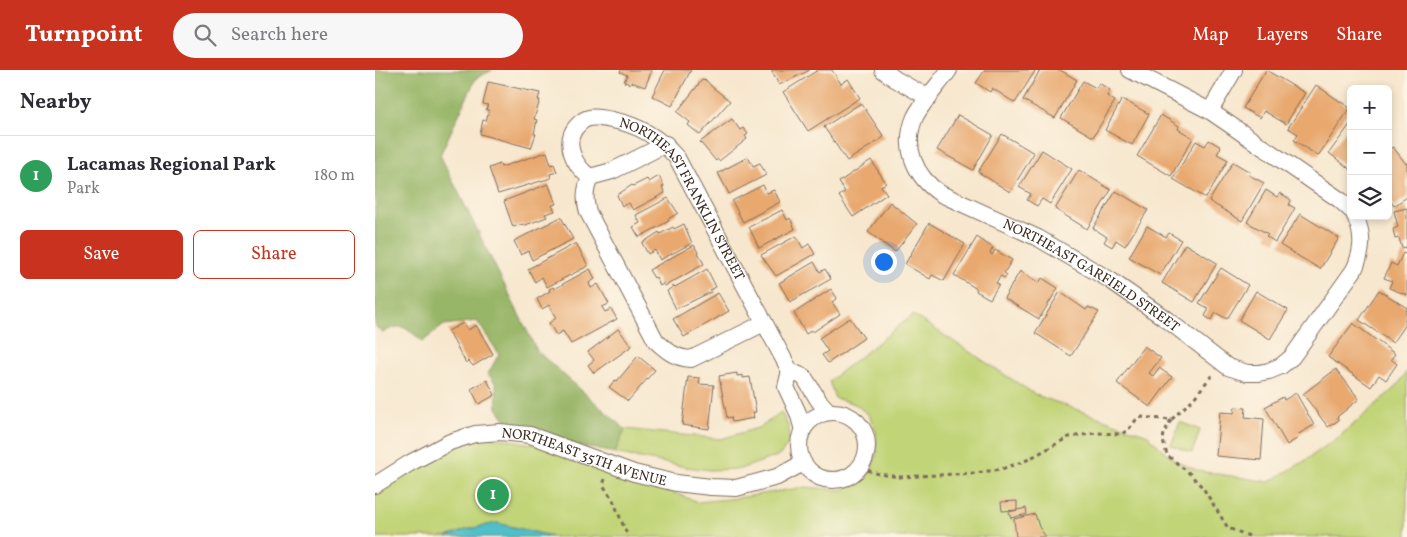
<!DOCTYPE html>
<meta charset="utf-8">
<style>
body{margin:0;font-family:Vollkorn,serif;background:#f7f7f7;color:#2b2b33}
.controls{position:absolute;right:15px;top:15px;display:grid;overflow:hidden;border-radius:8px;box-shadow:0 2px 8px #0003}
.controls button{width:45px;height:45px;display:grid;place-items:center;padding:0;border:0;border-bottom:1px solid #e1e1e2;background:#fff;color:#2b2b33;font:25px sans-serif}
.you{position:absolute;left:508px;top:191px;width:18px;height:18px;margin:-12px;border:4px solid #fff;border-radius:50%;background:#1a73e8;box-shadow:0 0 0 8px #1a73e833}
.badge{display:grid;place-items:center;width:32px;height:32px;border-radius:50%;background:#c8321e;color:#fff;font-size:16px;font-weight:700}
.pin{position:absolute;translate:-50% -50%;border:2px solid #fff;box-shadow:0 1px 5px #0006}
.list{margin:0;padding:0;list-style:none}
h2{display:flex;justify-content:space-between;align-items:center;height:65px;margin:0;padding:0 20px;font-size:21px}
h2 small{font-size:16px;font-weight:400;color:#7c7c81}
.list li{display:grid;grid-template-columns:32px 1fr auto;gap:15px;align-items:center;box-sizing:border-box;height:80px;padding:0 20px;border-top:1px solid #e1e1e2}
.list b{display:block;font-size:19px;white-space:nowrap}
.list p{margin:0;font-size:16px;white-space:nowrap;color:#7c7c81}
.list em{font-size:16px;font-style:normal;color:#7c7c81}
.actions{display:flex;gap:10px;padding:15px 20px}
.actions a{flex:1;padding:11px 0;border:1px solid #c8321e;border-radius:8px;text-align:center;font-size:18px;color:#c8321e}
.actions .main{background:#c8321e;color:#fff}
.icon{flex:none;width:28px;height:28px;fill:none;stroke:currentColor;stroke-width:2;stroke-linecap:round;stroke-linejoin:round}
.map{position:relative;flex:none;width:1032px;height:467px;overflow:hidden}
header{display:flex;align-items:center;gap:30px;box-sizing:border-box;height:70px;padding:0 25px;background:#c8321e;color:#fff}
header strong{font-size:24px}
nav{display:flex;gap:28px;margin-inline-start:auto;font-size:18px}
.search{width:350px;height:45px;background:#f7f7f7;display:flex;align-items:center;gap:12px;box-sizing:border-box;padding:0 18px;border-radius:28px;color:#7c7c81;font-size:19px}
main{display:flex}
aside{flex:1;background:#fff}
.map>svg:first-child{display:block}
</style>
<header>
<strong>Turnpoint</strong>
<div class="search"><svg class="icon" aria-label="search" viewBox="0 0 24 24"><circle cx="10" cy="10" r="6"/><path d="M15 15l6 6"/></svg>Search here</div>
<nav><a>Map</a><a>Layers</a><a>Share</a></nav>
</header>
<main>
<aside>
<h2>Nearby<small></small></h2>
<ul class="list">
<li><span class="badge" style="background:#2e9e5b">1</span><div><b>Lacamas Regional Park</b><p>Park</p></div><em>180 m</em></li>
</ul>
<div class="actions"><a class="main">Save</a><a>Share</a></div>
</aside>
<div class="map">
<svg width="1032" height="467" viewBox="0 0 1032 467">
<rect width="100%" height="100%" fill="#fcf5e5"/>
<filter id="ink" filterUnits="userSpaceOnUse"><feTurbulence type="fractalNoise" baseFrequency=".02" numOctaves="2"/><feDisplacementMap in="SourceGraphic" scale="10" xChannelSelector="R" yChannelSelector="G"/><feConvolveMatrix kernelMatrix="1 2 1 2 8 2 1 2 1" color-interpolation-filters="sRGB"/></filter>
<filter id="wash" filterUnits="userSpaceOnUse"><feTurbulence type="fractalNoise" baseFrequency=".0096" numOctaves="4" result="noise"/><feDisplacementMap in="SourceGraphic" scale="20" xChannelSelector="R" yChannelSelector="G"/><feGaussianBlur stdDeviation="1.12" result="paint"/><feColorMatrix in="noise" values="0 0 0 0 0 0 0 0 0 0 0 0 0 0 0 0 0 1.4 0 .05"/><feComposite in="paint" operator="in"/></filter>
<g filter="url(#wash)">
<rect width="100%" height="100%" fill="#f7e7ce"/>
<g fill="#c1d477" stroke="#7e7f4a">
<path d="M538 245 661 325 773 365 777 370 801 391 824 401 894 412 928 392 965 366 1023 315 1032 301V467H180L122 453 90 460 72 467H0V415L100 364 175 377 323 432 363 428 430 417 467 420 481 412 497 397 502 383 501 362 494 345 480 334 460 328 454 311Z"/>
<path d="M406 342 414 358 413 375 405 385 365 399 335 400 311 397 240 383 250 359 346 369 386 357Z"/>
<path d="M805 352 825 360 817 383 796 375Z"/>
</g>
<path fill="#98b668" stroke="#6a7043" d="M0 0H118L101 8 65 85 162 281 250 359 240 383 210 377 135 356 122 338 121 314 113 304 124 284 102 251 69 255 47 272C33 258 26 251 8 263L0 256Z"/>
<path fill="#51bfc9" stroke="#467474" d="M122 453 179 467H180H72L90 460Z"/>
<g id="blocks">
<g fill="#e8a86e">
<path d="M246 0H277L270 17 256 12V14L249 12 252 5 245 2Z"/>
<path d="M290 0H316L297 36 277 26Z"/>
<path d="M396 0H435L404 15Z"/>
<path d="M443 0H457L466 14 473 9 485 28 433 61 408 22Z"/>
<path d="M610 0H658L660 1 640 33 617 18 615 22 601 13Z"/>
<path d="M665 0H685L702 10 680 48 648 30Z"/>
<path d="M891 0 930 23 911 54 889 41 885 48 868 38Z"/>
<path d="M327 10 332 11 336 16 355 31 325 65 313 55 315 52 302 42Z"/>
<path d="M708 11 721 18 724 13 735 20 732 26 740 31 718 67 686 48Z"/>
<path d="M113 12 165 23 163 30H165L159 49 162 50 159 64H161L156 78 105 64 108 50 111 51 114 40H111L113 35 108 34Z"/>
<path d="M941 15 975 38 943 86 919 70 923 64 913 58Z"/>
<path d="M747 29 774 44 757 75 730 60Z"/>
<path d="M486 33 509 67 472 91 449 57Z"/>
<path d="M583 45 618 65 598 100 562 80Z"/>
<path d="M786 45 804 56 803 59 818 68 796 106 762 86Z"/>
<path d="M357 49 365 60 368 58 373 64 370 66 372 69 344 91 343 89 341 91 325 72Z"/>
<path d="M976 53V100L954 83Z"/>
<path d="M627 64 659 83 635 122 603 102Z"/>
<path d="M834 70 846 77 842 84 853 90 831 128 798 109 821 71 830 76Z"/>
<path d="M1018 77 1031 94 1032 93V127L1019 136 1013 128V80Z"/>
<path d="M667 80 697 99 675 134 667 129 662 136 652 130 656 124 644 117Z"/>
<path d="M172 82 176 95 179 94 182 102 175 104 176 108 123 124 114 98 125 94 126 97Z"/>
<path d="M373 87 378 96 385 93 391 105 354 124 343 103Z"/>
<path d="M496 90 511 113 506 116 512 124 478 147 464 126 470 122 464 112Z"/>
<path d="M858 92 875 102 874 105 889 113 867 151 834 131Z"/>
<path d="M704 100 736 120 712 159 680 139Z"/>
<path d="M284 106 289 116 287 117 290 123 258 140 254 133 247 136 242 125 257 115 258 116 272 109 274 112Z"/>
<path d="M173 114 174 115 181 134 177 135 180 141 170 144 172 147 148 156V154L138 157 129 131Z"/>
<path d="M388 115 392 123 399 120 405 132 368 152 357 131Z"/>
<path d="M891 120 902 127 905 123 916 130 914 135 920 138 900 172 891 166 893 164 872 152Z"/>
<path d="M741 121 773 140 750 176 741 170 737 177 729 172 732 167 718 158Z"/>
<path d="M293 128 303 143 293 149 294 151 264 167 258 157 265 153 261 145Z"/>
<path d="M515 132 542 154 520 182 493 162Z"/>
<path d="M1032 138V177L1027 178 1024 168 1020 169 1018 159 1023 157 1019 141Z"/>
<path d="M407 140 412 150 415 148 420 159 384 178 374 157Z"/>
<path d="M925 144 964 168 945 199 905 175Z"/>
<path d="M186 147 198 169 157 190 153 181 146 185 139 171Z"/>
<path d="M554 153 590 174 569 211 557 205 555 209 530 194Z"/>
<path d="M309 154 317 173 285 190 280 180 273 184 267 173 284 162 285 164 298 157 299 159Z"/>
<path d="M772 156 791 167 794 163 806 170 785 205 754 187Z"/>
<path d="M421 166 428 178 434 174 440 184 401 206 386 185Z"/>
<path d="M602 167 618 178 615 183 617 185 620 180 637 190 629 203 632 205 630 208 625 206 621 213 624 214 615 229 601 221 602 219 579 205Z"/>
<path d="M201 173 213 196 172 217 167 207 160 212 153 199Z"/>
<path d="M810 174 842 193 819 232 787 213Z"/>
<path d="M319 175 329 194 290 216 289 213 285 216 281 207 279 208 274 200Z"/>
<path d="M1028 183 1032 184V225L1014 218 1017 211 1009 208 1016 193 1022 196Z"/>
<path d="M439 192 445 202 450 199 456 209 415 232 404 213Z"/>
<path d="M846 198 873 215 852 249 841 243 836 250 830 246 834 239 824 233Z"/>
<path d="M215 199 220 209 214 213 216 218 223 214 234 234 227 237 230 242 236 239 242 249 196 274 188 261 181 265 174 253 181 248 174 235 167 239 162 229 175 221 174 219 178 217 179 219Z"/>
<path d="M332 199 341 217 335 220 336 222 301 239 292 221 299 216 300 217Z"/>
<path d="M645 201 664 213 667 208 683 218 664 249 629 228Z"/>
<path d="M456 219 462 228 457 232 465 244 438 262 437 260 431 264 419 243Z"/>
<path d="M1004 220 1032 238 1030 250 1032 253 1018 273 984 250Z"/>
<path d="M881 221 913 240 895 269 864 250Z"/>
<path d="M685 222 711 240 713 237 724 242 696 286 660 263Z"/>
<path d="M343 223 354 241 309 267 298 249Z"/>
<path d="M475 248 489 268 453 293 447 285 453 281 444 268Z"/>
<path d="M88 253 93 260 101 255 118 284 98 296 94 291 91 293 73 261Z"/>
<path d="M978 253 1020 284 1016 289 1022 294 1011 310 1004 305 996 317 953 287Z"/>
<path d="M243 259 257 276 219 303 213 295 219 290 213 282Z"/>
<path d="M769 276 786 288 774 303 778 306 784 298 797 307 775 337 742 313Z"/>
<path d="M263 286 280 300 253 331 234 317 240 310 242 311Z"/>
<path d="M961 299 984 329 962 347 964 350 953 357 928 324Z"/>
<path d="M362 303V306L368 305V308L375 307 381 342 378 343 379 348 357 352 356 347 352 348 344 306Z"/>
<path d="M313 307 325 308 324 314 339 315 334 359 307 355Z"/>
<path d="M112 310 120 325 104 334 96 319Z"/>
<path d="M921 323 939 355 922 365 923 368 912 375 890 337 908 327 909 330Z"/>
<path d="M860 337 871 338 870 347 889 349 886 390 841 386 845 342 859 343Z"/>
<path d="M642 431V440L627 441 626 432Z"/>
<path d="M651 438 652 444 636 448 634 442Z"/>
<path d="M660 444 664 457 671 467H641L639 449Z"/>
</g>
</g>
</g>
<g filter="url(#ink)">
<use href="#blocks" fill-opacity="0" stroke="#7d6c5c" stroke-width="1"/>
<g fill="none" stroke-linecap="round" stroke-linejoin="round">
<defs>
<g id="street">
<path d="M508 0 520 9 554 28"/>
<path id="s1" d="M574 0C565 13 546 34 540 47 527 77 540 107 566 124L663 168 735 210 791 249 853 297 872 303H884L894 301 906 296 917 287 979 200C988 181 989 165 980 146"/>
<path d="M755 0 835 41 965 130 976 140"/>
<path d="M835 41 859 0"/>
<path id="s2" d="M215 107C199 96 186 70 204 54 206 52 210 49 214 48 221 46 230 49 237 50 264 55 284 67 302 88L415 301 429 307 444 331 454 342"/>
<path d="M215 107C210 120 209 129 213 142L281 271C292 281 300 288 316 289L389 253"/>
<path d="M215 107 237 101 291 74"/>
<path d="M415 301 411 317 423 343 428 360"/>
<circle cx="458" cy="376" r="34"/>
<path id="s3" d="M0 415 35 393 75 372 100 364 125 362 155 365 259 403 301 413 336 417 361 418 402 407 428 393"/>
</g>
</defs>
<use href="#street" stroke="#7d6c5c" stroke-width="18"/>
<g stroke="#7d6c5c" stroke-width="3" stroke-dasharray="4 4" stroke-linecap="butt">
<path d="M796 350 789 363 788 371 792 385 814 403 828 418 853 458 877 467"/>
<path d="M485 398 504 404 525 407 600 403 627 399 652 390 694 367 722 363 746 364 752 361 761 350 767 347 796 350 819 328 837 305"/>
<path d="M230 409 228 415 238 430 253 467"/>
</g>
<use href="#street" stroke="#fff" stroke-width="16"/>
</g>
</g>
<g text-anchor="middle" stroke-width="5" stroke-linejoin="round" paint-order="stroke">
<g font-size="14" fill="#3b2a1e" stroke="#fcf5e5">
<text dy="5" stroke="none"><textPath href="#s2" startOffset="208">NORTHEAST FRANKLIN STREET</textPath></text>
<text dy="5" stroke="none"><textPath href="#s1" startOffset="318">NORTHEAST GARFIELD STREET</textPath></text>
<text dy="5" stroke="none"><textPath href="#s3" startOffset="226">NORTHEAST 35TH AVENUE</textPath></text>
</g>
</g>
</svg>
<div class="controls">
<button>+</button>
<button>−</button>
<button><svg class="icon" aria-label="layers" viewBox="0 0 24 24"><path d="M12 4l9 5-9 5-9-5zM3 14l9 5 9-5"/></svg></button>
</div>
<div class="you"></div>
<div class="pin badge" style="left:118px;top:425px;background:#2e9e5b">1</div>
</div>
</main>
